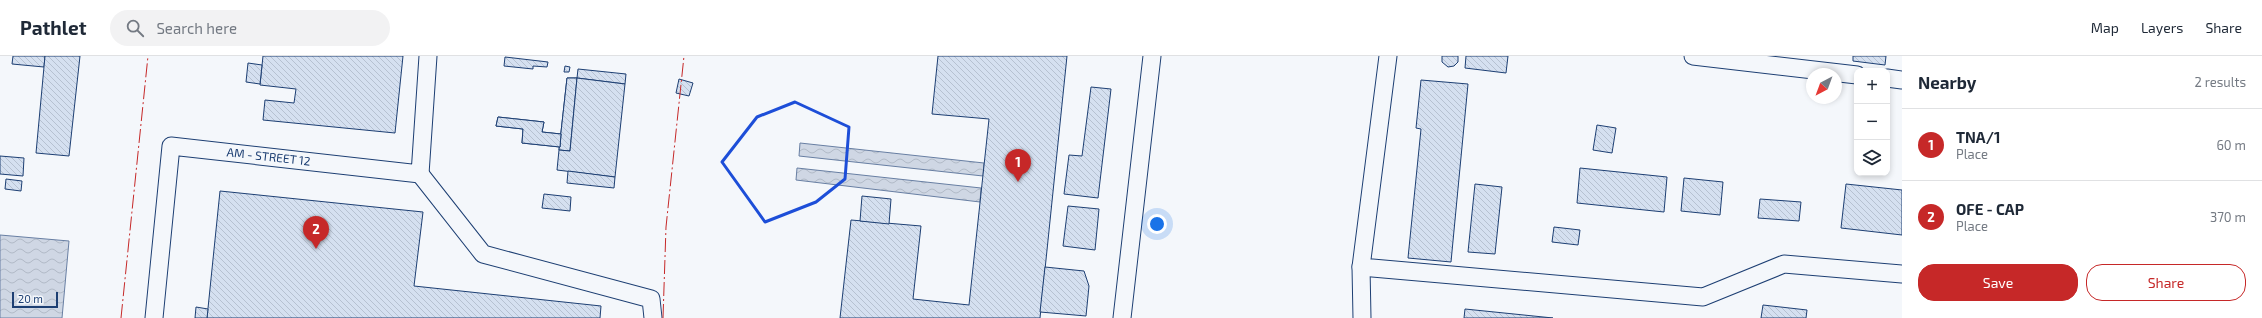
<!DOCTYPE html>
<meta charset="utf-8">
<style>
body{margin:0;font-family:"Exo 2",sans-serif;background:#f2f2f3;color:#1f2937}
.controls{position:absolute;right:12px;top:12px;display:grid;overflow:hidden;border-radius:8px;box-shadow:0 2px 6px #0003}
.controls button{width:36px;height:36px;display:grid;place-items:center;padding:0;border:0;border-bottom:1px solid #e0e1e3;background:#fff;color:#1f2937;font:20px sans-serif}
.compass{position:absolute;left:1806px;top:12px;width:36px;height:36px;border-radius:50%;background:#fff;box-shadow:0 2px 6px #0003;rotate:221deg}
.scale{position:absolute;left:12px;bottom:10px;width:46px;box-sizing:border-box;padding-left:4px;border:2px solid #1d3f73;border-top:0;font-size:11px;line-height:14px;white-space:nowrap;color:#1d3f73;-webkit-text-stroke:3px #f4f7fb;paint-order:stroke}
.you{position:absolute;left:1157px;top:168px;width:14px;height:14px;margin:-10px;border:3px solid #fff;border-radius:50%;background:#1a73e8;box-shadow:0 0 0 6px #1a73e833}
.badge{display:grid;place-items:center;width:26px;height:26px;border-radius:50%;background:#c62828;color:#fff;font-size:13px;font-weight:700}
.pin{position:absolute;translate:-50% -33px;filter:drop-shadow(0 1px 2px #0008)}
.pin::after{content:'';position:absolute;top:21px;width:14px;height:12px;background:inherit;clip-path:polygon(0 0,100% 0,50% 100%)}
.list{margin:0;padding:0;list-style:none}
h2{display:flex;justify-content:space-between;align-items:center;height:52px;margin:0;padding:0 16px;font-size:17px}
h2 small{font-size:13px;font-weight:400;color:#747a83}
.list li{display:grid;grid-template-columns:26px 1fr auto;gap:12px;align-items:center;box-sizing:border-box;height:72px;padding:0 16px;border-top:1px solid #e0e1e3}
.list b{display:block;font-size:15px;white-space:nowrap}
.list p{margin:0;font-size:13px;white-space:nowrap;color:#747a83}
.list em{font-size:13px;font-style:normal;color:#747a83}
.actions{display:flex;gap:8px;padding:12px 16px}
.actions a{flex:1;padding:9px 0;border:1px solid #c62828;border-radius:16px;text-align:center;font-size:14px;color:#c62828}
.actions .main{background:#c62828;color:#fff}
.icon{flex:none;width:22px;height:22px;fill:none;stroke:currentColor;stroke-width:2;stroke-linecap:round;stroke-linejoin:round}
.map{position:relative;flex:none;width:1902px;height:262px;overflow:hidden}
header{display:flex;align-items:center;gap:24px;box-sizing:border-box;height:56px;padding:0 20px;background:#fff;border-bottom:1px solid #e0e1e3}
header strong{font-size:19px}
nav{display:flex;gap:22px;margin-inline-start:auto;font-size:14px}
.search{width:280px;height:36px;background:#f2f2f3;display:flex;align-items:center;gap:10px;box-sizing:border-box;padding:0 14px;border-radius:22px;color:#747a83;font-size:15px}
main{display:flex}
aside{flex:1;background:#fff}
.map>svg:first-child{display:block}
</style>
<header>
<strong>Pathlet</strong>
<div class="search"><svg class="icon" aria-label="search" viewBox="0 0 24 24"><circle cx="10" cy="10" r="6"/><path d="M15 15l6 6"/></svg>Search here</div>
<nav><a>Map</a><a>Layers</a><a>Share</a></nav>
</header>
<main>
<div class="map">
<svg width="1902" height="262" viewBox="0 0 1902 262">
<defs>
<pattern id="water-waves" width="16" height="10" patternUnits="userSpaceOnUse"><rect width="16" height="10" fill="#cfd7e4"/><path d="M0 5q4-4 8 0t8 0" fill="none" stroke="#b1bac7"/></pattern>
<pattern id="building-back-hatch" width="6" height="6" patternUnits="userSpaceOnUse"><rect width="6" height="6" fill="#d5e0f0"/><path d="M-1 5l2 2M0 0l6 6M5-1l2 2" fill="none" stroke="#b6c1d1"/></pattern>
</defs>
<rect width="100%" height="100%" fill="#f4f7fb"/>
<g fill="url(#water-waves)" stroke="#687fa3">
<path d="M800 87 984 107 983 120 799 100Z"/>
<path d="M797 112 981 132 980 146 796 124Z"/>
<path d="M0 179 69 185 62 262H0Z"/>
</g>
<g fill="url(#building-back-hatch)" stroke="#1d3f73">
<path d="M13 0H45L44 11 12 8Z"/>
<path d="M45 0H80L69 100 36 97Z"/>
<path d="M263 0H403L395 77 263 64 265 44 294 47 296 33 260 29Z"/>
<path d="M938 0H1067L1040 262H840L851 164 921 170 913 243 969 249 989 63 932 58Z"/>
<path d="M1442 0H1458V6L1454 10 1448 11 1442 6Z"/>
<path d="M1466 0H1508L1506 17 1465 12Z"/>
<path d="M1853 0H1886L1885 9 1853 5Z"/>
<path d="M505 1 548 6 547 11 533 10V13L504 10Z"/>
<path d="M248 7 262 9 260 28 246 26Z"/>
<path d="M565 10 570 11 569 16H564Z"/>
<path d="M578 13 626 18 625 28 577 22Z"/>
<path d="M567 22H577L570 95 559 94Z"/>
<path d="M567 22H577L570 95 559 94Z"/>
<path d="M577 22 625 28 615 121 557 114 559 94 570 95Z"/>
<path d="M679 23 693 27 689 40 676 37Z"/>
<path d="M1421 24 1468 28 1451 206 1408 202 1421 73 1416 72Z"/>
<path d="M1091 31 1111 33 1098 142 1064 138 1069 99 1082 100Z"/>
<path d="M498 61 544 66 542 76 561 78 560 91 522 87 523 73 496 70Z"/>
<path d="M498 61 544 66 542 76 561 78 560 91 522 87 523 73 496 70Z"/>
<path d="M1597 69 1616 72 1612 97 1593 94Z"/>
<path d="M0 100 24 102 23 120 0 118Z"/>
<path d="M1580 112 1667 121 1664 156 1577 147Z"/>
<path d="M568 115 615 121 614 132 567 127Z"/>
<path d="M1684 122 1723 126 1720 159 1681 155Z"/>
<path d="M6 123 22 125 21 135 5 133Z"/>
<path d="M1475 128 1502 131 1495 198 1468 196Z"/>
<path d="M1846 128 1902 134V179L1841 172Z"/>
<path d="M220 135 423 156 414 230 601 250 600 262H207Z"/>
<path d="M544 138 571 141 570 155 542 152Z"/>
<path d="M862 140 891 143 889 168 860 165Z"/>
<path d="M1760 143 1801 146 1799 165 1758 162Z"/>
<path d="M1068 150 1099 153 1095 194 1063 190Z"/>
<path d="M1554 171 1580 174 1578 189 1552 186Z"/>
<path d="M1045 211 1084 215 1089 230 1086 260 1040 256Z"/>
<path d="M1763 249 1807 254 1806 262H1761Z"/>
<path d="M196 251 208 253 207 262H195Z"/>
<path d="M1465 253 1553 262H1464Z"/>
</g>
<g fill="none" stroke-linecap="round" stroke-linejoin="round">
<defs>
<g id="minor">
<path d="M1388 0 1361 211 1703 241 1784 208 1902 218"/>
<path d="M1693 0 1857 19"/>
<path d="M1887 22 1902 24"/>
<path d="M420 118 483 198 651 243 653 262"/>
<path d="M1361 211 1362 262"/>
<path id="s1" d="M154 262 171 90 420 118 428 0"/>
<path d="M1122 262 1152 0"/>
</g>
</defs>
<use href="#minor" stroke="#1d3f73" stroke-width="19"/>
<use href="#minor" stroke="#f4f7fb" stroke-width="17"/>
<g stroke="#c62828" stroke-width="1" stroke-dasharray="14 3 2 3" stroke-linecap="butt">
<path d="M121 262 148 0"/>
<path d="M663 262 666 171 684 0"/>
</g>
</g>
<path fill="none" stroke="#1d4ed8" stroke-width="3" stroke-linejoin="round" d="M795 46 849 71 845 123 816 146 765 166 722 106 757 61Z"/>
<g text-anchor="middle" stroke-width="3" stroke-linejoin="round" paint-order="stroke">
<g font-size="12" fill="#1d3f73" stroke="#f4f7fb">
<text dy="4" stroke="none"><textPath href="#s1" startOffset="271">AM - STREET 12</textPath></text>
</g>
</g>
</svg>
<div class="controls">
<button>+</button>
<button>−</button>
<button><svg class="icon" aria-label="layers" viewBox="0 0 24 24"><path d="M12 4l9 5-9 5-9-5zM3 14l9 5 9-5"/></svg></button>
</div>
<svg class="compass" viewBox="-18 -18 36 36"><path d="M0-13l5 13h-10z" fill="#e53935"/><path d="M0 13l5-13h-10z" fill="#747a83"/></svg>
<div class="scale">20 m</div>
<div class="you"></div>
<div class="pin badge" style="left:1018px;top:126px">1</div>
<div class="pin badge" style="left:316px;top:193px">2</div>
</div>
<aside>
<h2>Nearby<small>2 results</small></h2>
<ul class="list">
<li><span class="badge">1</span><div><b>TNA/1</b><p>Place</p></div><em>60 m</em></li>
<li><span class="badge">2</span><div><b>OFE - CAP</b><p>Place</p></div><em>370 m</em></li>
</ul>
<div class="actions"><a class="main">Save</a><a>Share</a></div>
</aside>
</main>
